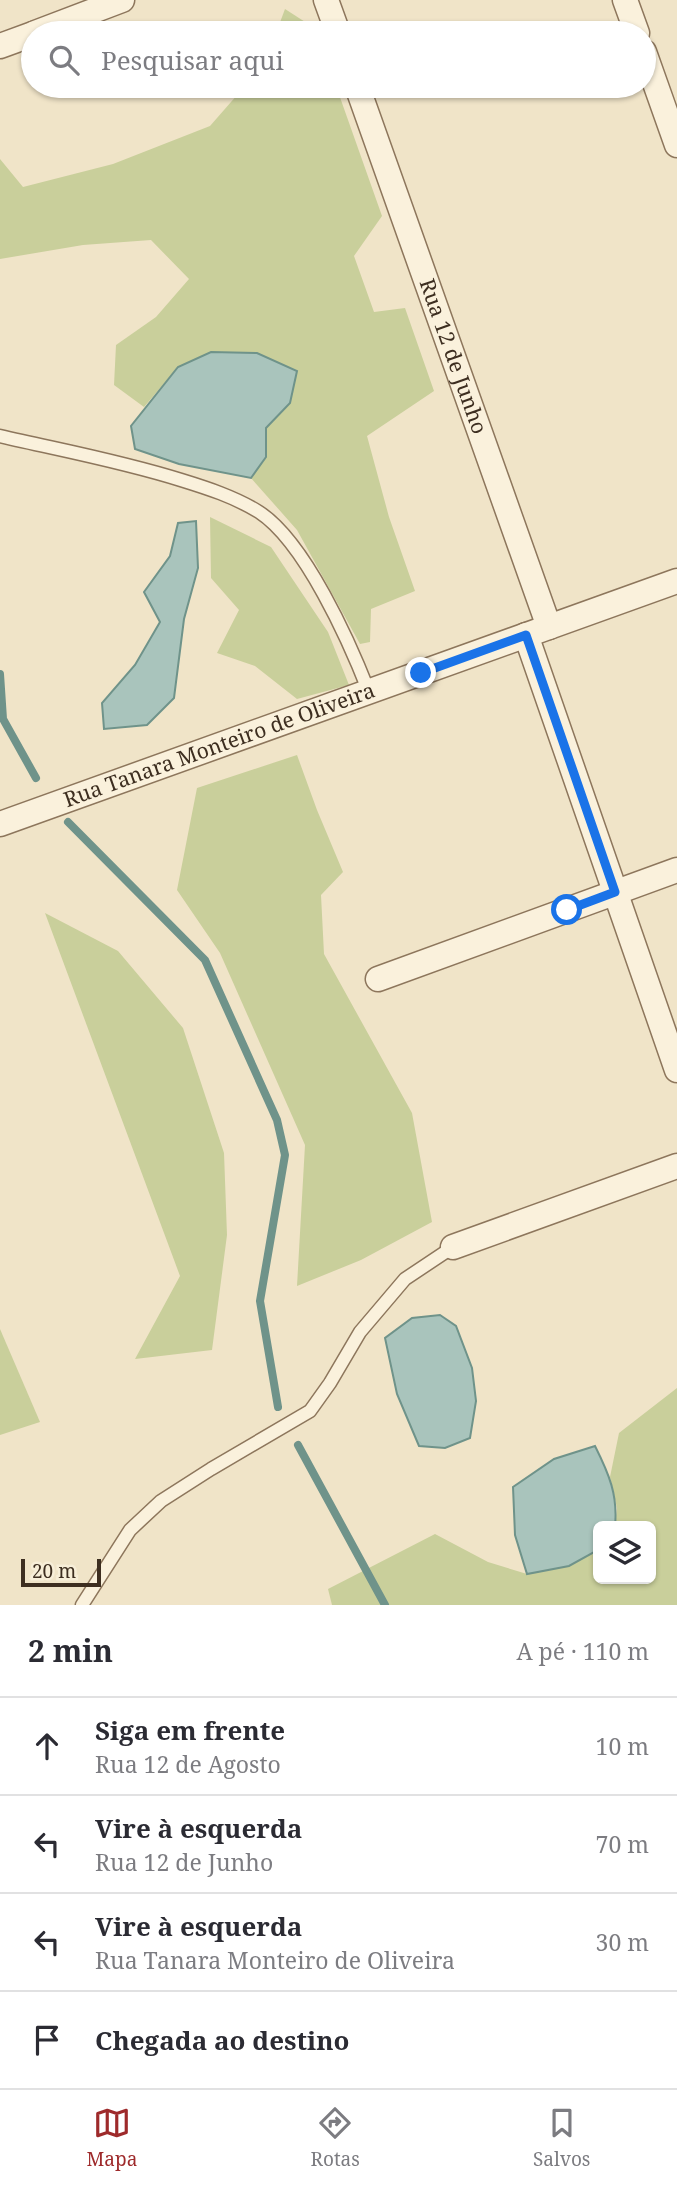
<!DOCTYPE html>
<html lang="pt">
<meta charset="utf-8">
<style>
body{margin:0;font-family:"Noto Serif",serif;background:#f7f7f7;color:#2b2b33}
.controls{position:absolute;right:21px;bottom:21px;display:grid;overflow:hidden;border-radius:10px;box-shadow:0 2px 5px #0004}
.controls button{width:63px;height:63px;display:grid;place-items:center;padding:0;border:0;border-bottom:2px solid #e1e1e2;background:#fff;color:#2b2b33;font:35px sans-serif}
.scale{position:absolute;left:21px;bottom:18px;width:80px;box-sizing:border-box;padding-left:7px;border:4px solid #3d2e20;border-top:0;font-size:19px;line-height:24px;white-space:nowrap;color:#3d2e20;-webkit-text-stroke:5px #f7eed8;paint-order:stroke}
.stop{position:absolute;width:21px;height:21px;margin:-16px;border:5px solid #1a73e8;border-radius:50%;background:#fff}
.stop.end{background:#1a73e8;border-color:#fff;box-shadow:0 2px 7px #0008}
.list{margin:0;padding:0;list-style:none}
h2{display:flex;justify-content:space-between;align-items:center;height:91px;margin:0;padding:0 28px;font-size:30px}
h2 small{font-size:23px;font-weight:400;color:#7c7c81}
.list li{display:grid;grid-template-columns:46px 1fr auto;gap:21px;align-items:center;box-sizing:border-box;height:98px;padding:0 28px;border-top:2px solid #e1e1e2}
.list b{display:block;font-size:26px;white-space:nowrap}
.list p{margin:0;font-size:23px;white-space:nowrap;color:#7c7c81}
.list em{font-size:23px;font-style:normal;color:#7c7c81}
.icon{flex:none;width:38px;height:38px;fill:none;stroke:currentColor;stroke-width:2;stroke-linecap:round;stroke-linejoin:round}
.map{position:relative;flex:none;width:677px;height:1605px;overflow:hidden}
.search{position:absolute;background:#fff;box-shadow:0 2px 5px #0004;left:21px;right:21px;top:21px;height:77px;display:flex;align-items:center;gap:18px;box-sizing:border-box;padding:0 24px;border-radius:38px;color:#7c7c81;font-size:26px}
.sheet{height:483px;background:#fff}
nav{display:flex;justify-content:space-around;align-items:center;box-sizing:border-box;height:98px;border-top:2px solid #e1e1e2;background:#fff;font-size:19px;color:#7c7c81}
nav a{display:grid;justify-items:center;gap:4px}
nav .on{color:#9e2a2b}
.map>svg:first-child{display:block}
</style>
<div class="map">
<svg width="677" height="1605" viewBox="0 0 677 1605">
<rect width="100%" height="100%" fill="#f0e4c8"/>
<g fill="#c9cf9b">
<path d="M285 9 316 29 317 33H276Z"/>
<path d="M245 86H336L382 216 354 256 374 312 405 308 434 391 367 436 389 517 415 591 371 609 370 642 360 644 297 530 251 478 266 457V428L290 403 178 367 144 407 114 385 116 345 156 317 189 279 151 240 83 245 0 259V159L23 187 113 164 210 126Z"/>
<path d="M210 517 271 547 328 632 349 685 297 699 255 666 217 653 239 610 211 578Z"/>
<path d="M297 755 317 810 343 872 321 895 324 954 412 1113 432 1222 361 1260 297 1286 305 1145 220 953 177 890 197 788Z"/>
<path d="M45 913 118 951 183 1028 224 1153 227 1235 212 1350 135 1359 180 1276Z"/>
<path d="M0 1329 40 1422 0 1435Z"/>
<path d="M677 1388V1605H332L328 1589 435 1534 488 1562 527 1574 569 1566 598 1550V1579H651V1526H615L617 1508 610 1477 619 1433Z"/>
</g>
<g fill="#a9c4bc" stroke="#6f938a" stroke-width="2">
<path d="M211 352 257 353 297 371 290 403 266 428V457L251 478 179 464 135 449 131 426 178 367Z"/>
<path d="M196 521 198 568 184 619 174 698 147 725 104 729 102 703 135 665 160 622 144 592 170 556 178 523Z"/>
<path d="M440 1315 456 1326 472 1368 476 1401 470 1438 445 1448 419 1446 397 1394 385 1338 412 1318Z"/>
<path d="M595 1446C609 1474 618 1495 615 1526H598V1550L569 1566 527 1574 515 1535 513 1487 554 1459Z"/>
</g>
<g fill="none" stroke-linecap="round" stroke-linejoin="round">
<g stroke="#6f938a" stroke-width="8">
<path d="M0 674 3 719 36 778"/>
<path d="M68 822 205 960 277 1120 285 1155 260 1301 278 1407"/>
<path d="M298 1445 385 1605"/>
</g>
<defs>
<g id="lane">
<path d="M0 436C60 450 121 461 181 480 207 488 235 497 259 512 305 542 349 641 369 692"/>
<path d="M82 1605 130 1530 161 1501 211 1469 310 1411 330 1383 360 1332 405 1279 453 1247"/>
</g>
<g id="street">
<path d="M326 0 338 33"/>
<path d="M625 0 637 33"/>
<path d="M35 33 122 0"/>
<path d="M0 46 33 34"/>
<path d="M644 52 677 145"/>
<path id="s1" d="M357 86 549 627"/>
<path d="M526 635 677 1070"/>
<path id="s2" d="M0 824 677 581"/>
<path d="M378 979 677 870"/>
<path d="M453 1247 677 1166"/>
</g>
</defs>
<use href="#lane" stroke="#8d765c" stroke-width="15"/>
<use href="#street" stroke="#8d765c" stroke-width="27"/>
<use href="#lane" stroke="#faf1dc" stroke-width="12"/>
<use href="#street" stroke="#faf1dc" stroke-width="24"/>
</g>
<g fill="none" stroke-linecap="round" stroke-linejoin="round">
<path stroke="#1a73e8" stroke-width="9" d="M421 673 526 635 615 892 567 910"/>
</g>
<g text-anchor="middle" stroke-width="5" stroke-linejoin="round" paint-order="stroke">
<g font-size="21" fill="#3d2e20" stroke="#f7eed8">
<text dy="7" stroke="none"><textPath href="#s1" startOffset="287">Rua 12 de Junho</textPath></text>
<text dy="7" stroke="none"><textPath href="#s2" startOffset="233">Rua Tanara Monteiro de Oliveira</textPath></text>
</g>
</g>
</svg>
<div class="controls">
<button><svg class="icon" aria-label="layers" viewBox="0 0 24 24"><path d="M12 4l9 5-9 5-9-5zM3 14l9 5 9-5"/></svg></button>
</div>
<div class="scale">20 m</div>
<div class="stop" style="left:567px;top:910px"></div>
<div class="stop end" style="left:421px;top:673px"></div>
<div class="search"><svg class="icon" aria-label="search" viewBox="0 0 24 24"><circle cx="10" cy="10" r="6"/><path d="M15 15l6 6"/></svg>Pesquisar aqui</div>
</div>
<section class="sheet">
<h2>2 min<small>A pé · 110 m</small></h2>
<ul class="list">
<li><svg class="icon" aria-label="ahead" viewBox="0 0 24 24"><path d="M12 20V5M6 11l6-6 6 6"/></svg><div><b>Siga em frente</b><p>Rua 12 de Agosto</p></div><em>10 m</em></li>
<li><svg class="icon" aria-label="left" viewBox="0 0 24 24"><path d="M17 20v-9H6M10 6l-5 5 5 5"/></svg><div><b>Vire à esquerda</b><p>Rua 12 de Junho</p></div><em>70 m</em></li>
<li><svg class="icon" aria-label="left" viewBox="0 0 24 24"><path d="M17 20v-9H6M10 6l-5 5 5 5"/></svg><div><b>Vire à esquerda</b><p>Rua Tanara Monteiro de Oliveira</p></div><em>30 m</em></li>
<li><svg class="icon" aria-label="arrive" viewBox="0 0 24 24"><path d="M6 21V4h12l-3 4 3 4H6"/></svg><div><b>Chegada ao destino</b></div></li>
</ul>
</section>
<nav>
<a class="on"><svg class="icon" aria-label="map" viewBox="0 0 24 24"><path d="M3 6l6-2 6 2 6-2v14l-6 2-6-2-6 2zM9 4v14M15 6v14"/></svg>Mapa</a>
<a><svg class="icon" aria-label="directions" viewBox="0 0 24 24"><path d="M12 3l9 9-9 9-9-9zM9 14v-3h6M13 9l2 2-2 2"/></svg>Rotas</a>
<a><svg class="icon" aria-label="saved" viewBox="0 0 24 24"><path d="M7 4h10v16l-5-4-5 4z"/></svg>Salvos</a>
</nav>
